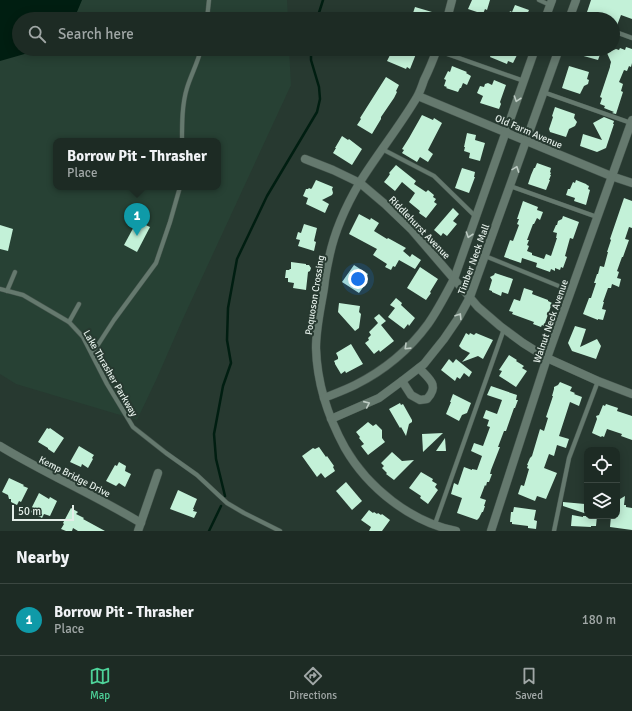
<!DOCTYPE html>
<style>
body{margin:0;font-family:Signika,sans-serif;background:#25332c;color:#f1f3f6}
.controls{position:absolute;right:12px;bottom:12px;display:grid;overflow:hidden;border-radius:8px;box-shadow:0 2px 10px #0003}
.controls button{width:36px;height:36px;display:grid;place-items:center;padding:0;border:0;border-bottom:1px solid #3b4741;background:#1d2b24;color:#f1f3f6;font:20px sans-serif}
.scale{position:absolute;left:12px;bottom:10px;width:62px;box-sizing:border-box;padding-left:4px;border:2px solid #e3eee8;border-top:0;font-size:11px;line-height:14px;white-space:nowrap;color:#e3eee8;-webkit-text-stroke:3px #273930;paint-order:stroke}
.you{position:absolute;left:358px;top:279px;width:14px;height:14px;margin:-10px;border:3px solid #fff;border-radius:50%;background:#1a73e8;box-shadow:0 0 0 6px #1a73e833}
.badge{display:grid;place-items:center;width:26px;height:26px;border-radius:50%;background:#4ed39a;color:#fff;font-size:13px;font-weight:700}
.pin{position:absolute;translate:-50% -33px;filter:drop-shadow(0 1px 2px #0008)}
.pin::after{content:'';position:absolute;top:21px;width:14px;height:12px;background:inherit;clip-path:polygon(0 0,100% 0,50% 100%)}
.popup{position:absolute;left:53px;top:138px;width:168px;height:52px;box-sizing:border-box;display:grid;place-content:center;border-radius:8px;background:#1d2b24;filter:drop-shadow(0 1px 3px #0005);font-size:13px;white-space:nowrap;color:#a0a7a6}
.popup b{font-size:15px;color:#f1f3f6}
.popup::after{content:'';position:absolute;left:50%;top:100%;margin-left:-8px;border:8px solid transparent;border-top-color:#1d2b24}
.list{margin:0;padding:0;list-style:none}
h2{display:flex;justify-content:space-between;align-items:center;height:52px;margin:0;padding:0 16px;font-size:17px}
h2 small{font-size:13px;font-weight:400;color:#a0a7a6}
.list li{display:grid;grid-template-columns:26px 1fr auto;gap:12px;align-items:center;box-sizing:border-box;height:72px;padding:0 16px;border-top:1px solid #3b4741}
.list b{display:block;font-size:15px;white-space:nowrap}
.list p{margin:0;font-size:13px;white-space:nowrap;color:#a0a7a6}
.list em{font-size:13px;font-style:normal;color:#a0a7a6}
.icon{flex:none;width:22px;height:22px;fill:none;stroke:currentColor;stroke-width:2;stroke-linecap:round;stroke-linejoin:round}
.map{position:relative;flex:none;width:632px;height:531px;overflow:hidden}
.search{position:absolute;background:#1d2b24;box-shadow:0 2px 10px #0003;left:12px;right:12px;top:12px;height:44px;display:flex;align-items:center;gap:10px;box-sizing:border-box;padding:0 14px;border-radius:22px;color:#a0a7a6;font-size:15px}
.sheet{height:124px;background:#1d2b24}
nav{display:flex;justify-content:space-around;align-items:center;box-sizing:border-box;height:56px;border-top:1px solid #3b4741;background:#1d2b24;font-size:11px;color:#a0a7a6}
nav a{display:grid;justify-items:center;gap:2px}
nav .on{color:#4ed39a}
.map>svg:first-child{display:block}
</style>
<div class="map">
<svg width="632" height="531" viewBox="0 0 632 531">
<rect width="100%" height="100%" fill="#273930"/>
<path fill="#274134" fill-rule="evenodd" d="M0 0H287L288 19H19V49H289L291 85 181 323 157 378 137 420 16 384 0 374ZM56 141H218V187H56Z"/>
<path fill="#001e11" d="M0 0H82L74 19H19V49H42L0 61Z"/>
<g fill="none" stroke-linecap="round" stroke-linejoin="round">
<g stroke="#001e11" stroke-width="2.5">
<path d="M317 19 323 0"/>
<path d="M225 496 216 459 214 434 223 386 231 363 227 340 228 308 237 259 267 196 317 112 320 99 319 87 311 60V49"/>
<path d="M209 531 221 506"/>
</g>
</g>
<g fill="#c3f1d8">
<path d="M472 0H490L487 10 485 9 483 14 468 9Z"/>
<path d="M591 0H632V19L621 15 616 28H613V19H609L587 12Z"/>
<path d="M515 5 529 10 526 17 529 18V19H507L510 11 512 12Z"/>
<path d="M415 7 432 12 430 19H411Z"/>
<path d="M626 47 632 49V63L631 67 629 66 627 71 624 70 619 82 623 84 621 91 623 92 616 114 612 113 614 112 604 108 605 106 600 104 602 98 600 97 610 67V66L611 62 607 53 616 49 619 50 620 48 625 50Z"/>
<path d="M393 49H418L410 69 407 67 406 69 387 61Z"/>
<path d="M493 49H518L517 53H518L513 63 508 61 507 64 490 57Z"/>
<path d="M582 49H602L598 60 580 55Z"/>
<path d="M452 66 467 72 466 73 471 76 467 85 463 83 461 88H460L458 92 446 88 447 87 444 86 446 80 444 79 448 71 450 72Z"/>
<path d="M569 66 589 72 587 79 589 80 588 84 584 86 580 94 562 88Z"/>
<path d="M386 77 399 85 396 91 397 92 394 98 381 117V119L372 134 357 125 361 119 360 118Z"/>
<path d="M494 80 506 85 500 102 501 104 499 109 480 103 483 96 477 93 480 86 484 87 485 84 488 83 492 85Z"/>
<path d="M555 107 575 114 574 118 577 122 575 126 569 129 566 137 550 132 549 129 553 117 552 116Z"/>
<path d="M422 115 433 120 434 118 442 123 428 150 433 154 428 162 420 157 417 162 402 153 404 150 402 149 409 138Z"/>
<path d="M604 117 614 121 613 124H614L606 148 597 152 580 146 583 134 602 140 593 123Z"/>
<path d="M467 133 476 135 475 140 485 143 480 161 469 158 470 153 464 151 465 147H464Z"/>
<path d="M342 136 348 140 349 139 362 149 352 165 333 153 336 148H335Z"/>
<path d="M537 163 551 168 550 172 551 173 550 175H551L549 180H550L546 190 528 184 531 175 534 168H535Z"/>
<path d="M396 165 416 181 414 184 426 192 428 190 434 195 433 197 436 199 434 202 437 204 426 218 419 213 420 211 409 202 415 193 402 182 395 191 384 182 388 177 390 174 389 173Z"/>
<path d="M462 168 475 172 474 177H475L469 193 455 188Z"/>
<path d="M316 180 333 187 332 189 333 193 332 195 322 200 329 204 325 213 306 204 308 198 303 196 306 189H308L309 188 311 189 312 188Z"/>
<path d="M576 180 586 184 587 185 589 186 588 189 590 190 586 205 574 201 575 198 566 195 568 189H570L573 182 575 183Z"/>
<path d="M624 198 632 201V228L629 227 625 239 629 240 623 257H622L617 271 619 272 617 278 621 279 619 287 612 284 611 288H608L603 302H604L602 309 606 310 603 320 598 319V320L583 314 589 298H591L596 283H594L597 274H598L600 266 604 267 608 252H607L611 240 610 239Z"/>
<path d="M523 201 538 207 537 210 543 212 540 220 537 218 534 224H533L527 240H529L527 245 529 246 527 251 532 253V255L544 259 546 254 551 256 557 238H556L557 233 553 232 556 225H557L558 221 562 219 563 216 579 222 573 239 570 238 565 256 567 257 563 268 561 267 560 270 555 268V271L551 269 550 272 536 267 537 263 522 258 521 263 504 257 510 240 513 241 519 225 517 224 519 219H517Z"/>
<path d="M453 208 459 214 453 221 457 224 447 236 443 233 441 236 434 230Z"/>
<path d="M359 214 370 220 371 218 379 223 374 231 387 239 388 238 406 248 403 251 410 257 412 254 421 260 415 269 399 260 395 267 393 266 391 270 385 267 387 264 373 255 377 249 349 234Z"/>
<path d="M137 221 150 227 137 252 124 245Z"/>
<path d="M304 224 317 228 314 241 316 242 314 251 298 246 300 240 296 239 298 232 301 233Z"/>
<path d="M0 225 13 229 8 251 0 249Z"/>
<path d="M291 262 306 264V265H309L311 268 310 271 308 272 306 290 293 288 294 283 288 282V278H285L286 270H289L290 269H291Z"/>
<path d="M354 265 368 274 361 284 364 286 359 293 342 282Z"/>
<path d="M420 267 438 279 430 292 431 293 426 300 407 288Z"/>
<path d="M495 273 513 279 508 294 502 292 501 296 492 292V291L489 290 492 280 490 277 494 275Z"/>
<path d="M524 288 533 291 532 294 548 300V301L552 303 544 326 542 325 541 327 533 324 534 322 512 314 513 312 509 311 514 299 520 301Z"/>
<path d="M396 298 402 303 401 305 415 318 409 326 408 324 404 329 388 317 395 308 390 305Z"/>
<path d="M339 303 360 306 359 312 361 314 359 328 355 331 338 312Z"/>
<path d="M379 314 386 321 381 325 394 341 380 352 379 350 374 354 365 343 369 340 368 338 371 335 369 332 378 323 374 318Z"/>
<path d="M575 326 586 329 580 347 597 339 601 346 596 359 572 351 568 343Z"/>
<path d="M466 333 469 335 470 333 474 335 476 333 493 340 483 359 478 356 462 362 470 353 462 349 459 346Z"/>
<path d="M351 344 363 364 346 373 345 371 341 374 335 364V363L334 361 338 359V357L336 353Z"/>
<path d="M509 355 517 360 516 361 524 366 522 368 527 371 516 387 499 376 502 371 499 370Z"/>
<path d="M449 359 453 363 456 359 472 372 469 377 464 373 460 379 457 377 455 381 441 370Z"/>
<path d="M560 382 572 387 570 391 575 393 574 394 582 397 579 406 570 402 559 436 569 439 566 448 557 445 554 456 549 454 544 468 557 473 546 499 537 496 535 501 518 494 521 485 524 486 529 469 527 468 528 465H527L530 458 532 456 540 429 544 431 548 418 546 417 553 396H552L554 389V387L558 385Z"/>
<path d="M491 386 517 395 516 400H518L515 408H514L506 431H504L498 447H500L491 470 490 474H492L489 482H487L486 486 485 485 480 498 486 500 484 506H485L483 512H482L479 518 477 520 457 513 462 498 451 494 454 483 458 485 464 467 472 470V469L477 470 482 456 471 451 474 443 483 446 490 427 487 426 489 420 483 418 486 410 497 414 502 400 487 395Z"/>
<path d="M453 394 471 403 467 413 462 415 459 421 446 414 451 402H450Z"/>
<path d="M400 403 401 405 403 404 412 420V422L409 424 406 436 401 427 400 428 389 409Z"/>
<path d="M606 404 618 408 617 411 632 416V440L621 436 622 434 607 429 604 437 602 436 601 437 592 433 597 419 596 416 599 415 603 405 605 406Z"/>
<path d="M368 422 373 426 376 424 382 430V438L385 442 368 455 361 446 364 444 359 438 360 437 356 432Z"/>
<path d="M47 428 49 429 50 428 64 438 54 453 48 449V448L38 442Z"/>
<path d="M443 433 423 452 422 434Z"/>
<path d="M445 438 446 451H436Z"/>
<path d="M79 446 94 455 92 458 93 459 88 468 82 464 81 467 70 462Z"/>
<path d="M319 447 326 457 327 456 334 466 333 467 335 471 325 478 321 473 317 477 302 456 313 448 315 449Z"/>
<path d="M392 452 402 461 414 460 394 480 386 474 387 473 382 468 384 466 381 463Z"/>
<path d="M119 462 126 466 125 471 131 474 125 487 119 483 116 486 106 481 115 465 117 466Z"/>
<path d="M421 472 433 479 432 481 437 484 435 487 438 490 428 504 420 498 421 496 409 488Z"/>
<path d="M9 478 24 485 23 486 28 488 21 502 19 501 17 505 11 502V499H9L8 495 2 492Z"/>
<path d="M346 482 362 501 352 510 336 491Z"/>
<path d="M178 490 197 499 193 509H194L193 511 197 512 194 518 170 509Z"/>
<path d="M39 493 49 499 50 497 57 501 50 516 44 514 42 518 31 512 33 508 32 507Z"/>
<path d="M625 496 624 505H626V507L632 508V530L610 527 611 516H617V499H620Z"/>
<path d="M563 502 585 504 584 507 587 510V514L563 506Z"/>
<path d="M514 507 536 510 534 520 537 521 536 529 528 528V526L512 524V522H510L511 512H513Z"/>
<path d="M71 508 78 512 76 514 84 518 83 519 105 531H78L73 528 72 531H66L61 529 64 524 63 523Z"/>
<path d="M369 510 373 513 374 512 377 514 378 513 381 515 382 514 390 520 382 531H369L371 527 361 520Z"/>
<path d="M572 515 583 517V516H597L596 526H591V527L571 526Z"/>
</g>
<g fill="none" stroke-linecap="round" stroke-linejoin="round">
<defs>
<g id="service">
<path d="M539 0 550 5"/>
<path d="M570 16 578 19"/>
<path d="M207 19 209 0"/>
<path d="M613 31 632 38"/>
<path d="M436 50 524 81"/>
<path d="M543 92 631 123"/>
<path d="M182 141C182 124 182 104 187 88 191 75 198 62 201 49"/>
<path d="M382 149 434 176 475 216"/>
<path d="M510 186 597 217"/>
<path d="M485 256 571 291"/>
<path d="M0 289 23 295 69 322 83 337 107 384 133 427 166 453 197 475 227 503 244 513 280 531"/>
<path d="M7 291 15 272"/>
<path d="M69 322 79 304"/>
<path d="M92 354 114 320 156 263 170 222 180 187"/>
<path d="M435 524 504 329"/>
<path d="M554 531 569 458 598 381"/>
</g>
<g id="minor">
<path d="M447 19 452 0"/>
<path d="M545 19 552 0"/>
<path d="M569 19 576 0"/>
<path d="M437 49C433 60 429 70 424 80 422 86 420 92 417 97 400 126 378 153 360 182 347 204 334 233 329 258 327 267 325 278 324 288 321 307 316 327 316 348 317 384 328 417 345 448 368 488 411 522 456 531"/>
<path d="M418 96 611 176 632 183"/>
<path d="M305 159 333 170 360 183 386 205 411 229 478 307 500 326 523 343 547 358 598 381 632 394"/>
<path d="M402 381 411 395 420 400 427 399C440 385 429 379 419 368"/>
<path d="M324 398C334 394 345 390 355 385 383 371 409 350 428 324 438 310 446 294 454 279L535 49"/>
<path d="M331 419 379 398 402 381 424 364 444 339 459 317 470 297 559 49"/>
<path d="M0 446C46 474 95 495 141 523"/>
<path d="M138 531 158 473"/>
<path d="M491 531 547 358 632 120"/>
</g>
</defs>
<use href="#service" stroke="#46564e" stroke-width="5"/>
<use href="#minor" stroke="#46564e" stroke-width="9"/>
<use href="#service" stroke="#65796e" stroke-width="4"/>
<use href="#minor" stroke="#65796e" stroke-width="8"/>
</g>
<defs><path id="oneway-chevron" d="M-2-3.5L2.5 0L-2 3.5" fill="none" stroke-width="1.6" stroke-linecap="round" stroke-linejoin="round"/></defs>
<g stroke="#bdcbc3">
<use href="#oneway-chevron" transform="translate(517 99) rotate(109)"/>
<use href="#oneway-chevron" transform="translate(516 169) rotate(-70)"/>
<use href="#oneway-chevron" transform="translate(469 235) rotate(109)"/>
<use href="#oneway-chevron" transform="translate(459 316) rotate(-58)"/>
<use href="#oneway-chevron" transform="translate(407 347) rotate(136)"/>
<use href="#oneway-chevron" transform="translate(367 404) rotate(-24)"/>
</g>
<g text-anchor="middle" stroke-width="4" stroke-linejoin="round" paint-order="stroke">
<g font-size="10" fill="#e3eee8" stroke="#273930">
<text transform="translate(529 131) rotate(23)" y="4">Old Farm Avenue</text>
<text transform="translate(420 227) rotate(46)" y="4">Riddlehurst Avenue</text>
<text transform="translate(473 259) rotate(-70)" y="4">Timber Neck Mall</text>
<text transform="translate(314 295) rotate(-81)" y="4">Poquoson Crossing</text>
<text transform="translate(550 321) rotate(-71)" y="4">Walnut Neck Avenue</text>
<text transform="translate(111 373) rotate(60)" y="4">Lake Thrasher Parkway</text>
<text transform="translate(75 476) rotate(27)" y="4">Kemp Bridge Drive</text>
</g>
</g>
</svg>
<div class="controls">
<button><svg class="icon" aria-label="locate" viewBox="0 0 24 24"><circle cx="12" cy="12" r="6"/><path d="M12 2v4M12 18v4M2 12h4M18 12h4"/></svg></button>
<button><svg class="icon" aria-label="layers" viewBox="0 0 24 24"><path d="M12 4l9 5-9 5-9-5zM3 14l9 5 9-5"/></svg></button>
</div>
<div class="scale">50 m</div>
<div class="you"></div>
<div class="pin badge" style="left:137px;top:236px;background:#0f9aa8">1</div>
<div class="popup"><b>Borrow Pit - Thrasher</b>Place</div>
<div class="search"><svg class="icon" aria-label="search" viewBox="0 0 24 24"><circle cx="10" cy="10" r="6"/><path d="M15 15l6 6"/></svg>Search here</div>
</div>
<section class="sheet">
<h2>Nearby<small></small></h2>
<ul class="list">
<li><span class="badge" style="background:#0f9aa8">1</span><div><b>Borrow Pit - Thrasher</b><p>Place</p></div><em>180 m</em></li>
</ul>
</section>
<nav>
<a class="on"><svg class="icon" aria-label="map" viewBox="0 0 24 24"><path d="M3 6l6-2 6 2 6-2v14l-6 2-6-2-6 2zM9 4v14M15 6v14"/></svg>Map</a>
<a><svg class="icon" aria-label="directions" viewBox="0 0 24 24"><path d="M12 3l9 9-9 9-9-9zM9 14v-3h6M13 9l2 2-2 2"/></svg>Directions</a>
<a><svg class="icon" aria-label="saved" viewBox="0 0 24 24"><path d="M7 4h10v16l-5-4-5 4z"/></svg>Saved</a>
</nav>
